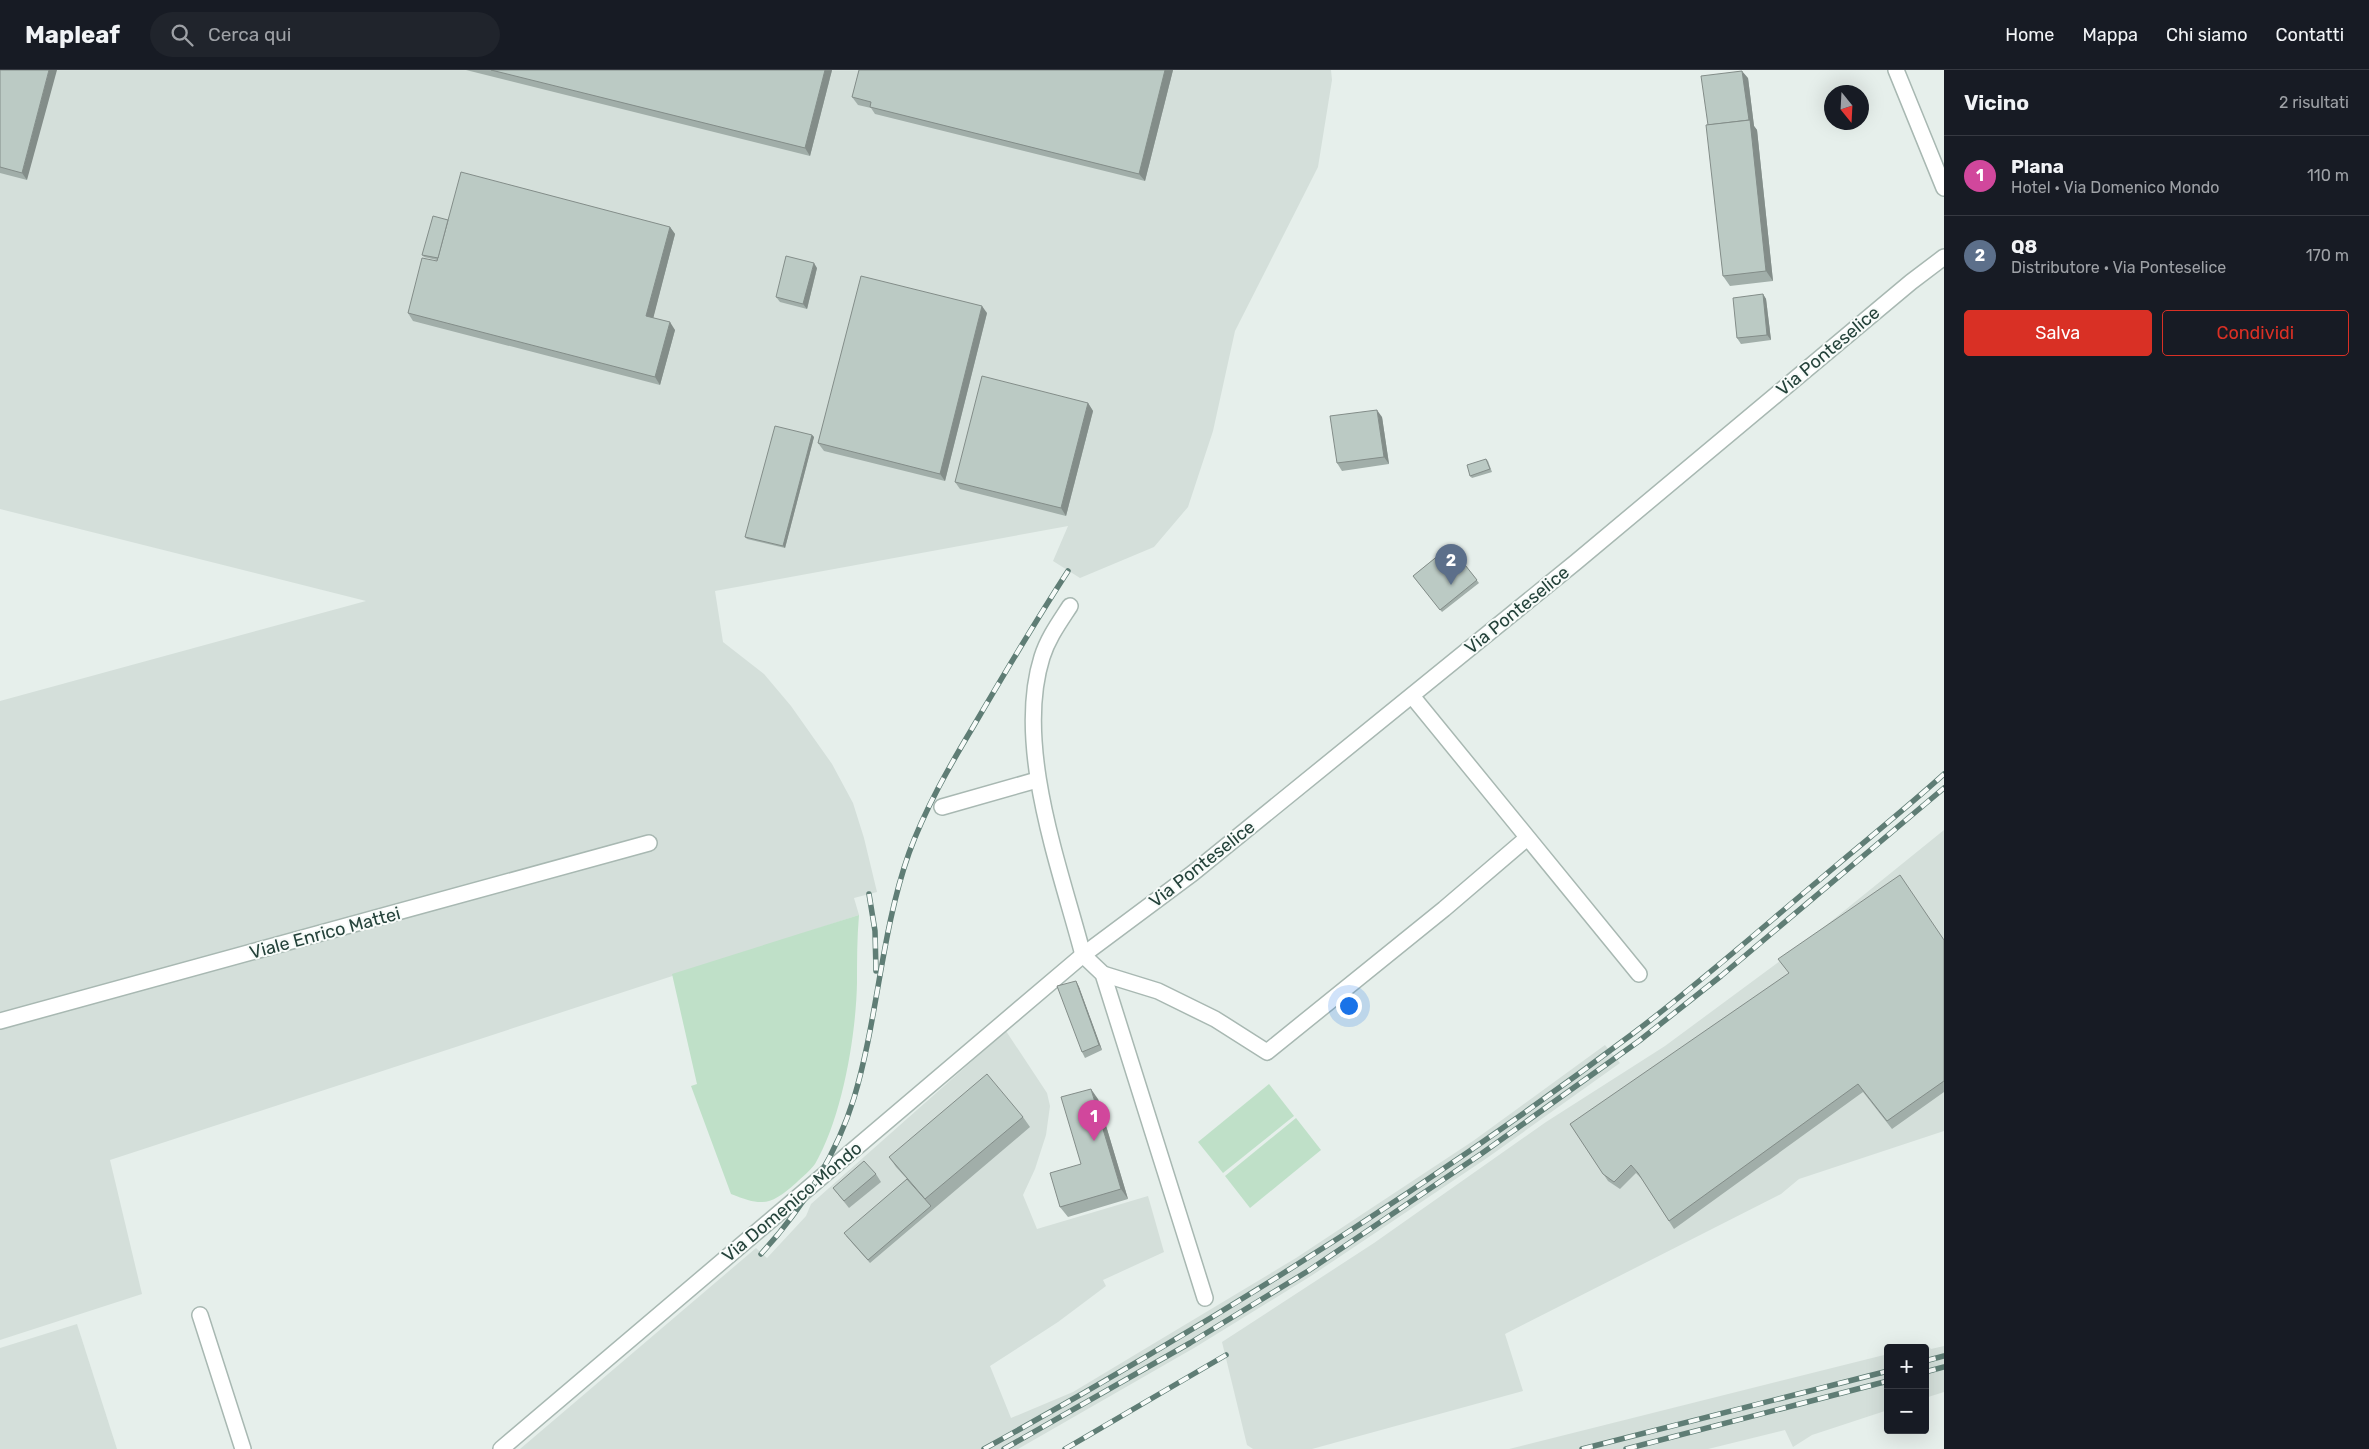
<!DOCTYPE html>
<html lang="it">
<meta charset="utf-8">
<style>
body{margin:0;font-family:Rubik,sans-serif;background:#20242c;color:#f1f3f6}
.controls{position:absolute;right:15px;bottom:15px;display:grid;overflow:hidden;border-radius:5px;box-shadow:0 5px 20px #0002}
.controls button{width:45px;height:45px;display:grid;place-items:center;padding:0;border:0;border-bottom:1px solid #363941;background:#171b24;color:#f1f3f6;font:25px sans-serif}
.compass{position:absolute;left:1824px;top:15px;width:45px;height:45px;border-radius:50%;background:#171b24;box-shadow:0 5px 20px #0002;rotate:162deg}
.you{position:absolute;left:1348px;top:935px;width:18px;height:18px;margin:-12px;border:4px solid #fff;border-radius:50%;background:#1a73e8;box-shadow:0 0 0 8px #1a73e833}
.badge{display:grid;place-items:center;width:32px;height:32px;border-radius:50%;background:#d93025;color:#fff;font-size:16px;font-weight:700}
.pin{position:absolute;translate:-50% -41px;filter:drop-shadow(0 1px 2px #0008)}
.pin::after{content:'';position:absolute;top:26px;width:18px;height:15px;background:inherit;clip-path:polygon(0 0,100% 0,50% 100%)}
.list{margin:0;padding:0;list-style:none}
h2{display:flex;justify-content:space-between;align-items:center;height:65px;margin:0;padding:0 20px;font-size:21px}
h2 small{font-size:16px;font-weight:400;color:#9ea1a6}
.list li{display:grid;grid-template-columns:32px 1fr auto;gap:15px;align-items:center;box-sizing:border-box;height:80px;padding:0 20px;border-top:1px solid #363941}
.list b{display:block;font-size:19px;white-space:nowrap}
.list p{margin:0;font-size:16px;white-space:nowrap;color:#9ea1a6}
.list em{font-size:16px;font-style:normal;color:#9ea1a6}
.actions{display:flex;gap:10px;padding:15px 20px}
.actions a{flex:1;padding:11px 0;border:1px solid #d93025;border-radius:5px;text-align:center;font-size:18px;color:#d93025}
.actions .main{background:#d93025;color:#fff}
.icon{flex:none;width:28px;height:28px;fill:none;stroke:currentColor;stroke-width:2;stroke-linecap:round;stroke-linejoin:round}
.map{position:relative;flex:none;width:1944px;height:1379px;overflow:hidden}
header{display:flex;align-items:center;gap:30px;box-sizing:border-box;height:70px;padding:0 25px;background:#171b24;border-bottom:1px solid #363941}
header strong{font-size:24px}
nav{display:flex;gap:28px;margin-inline-start:auto;font-size:18px}
.search{width:350px;height:45px;background:#20242c;display:flex;align-items:center;gap:12px;box-sizing:border-box;padding:0 18px;border-radius:28px;color:#9ea1a6;font-size:19px}
main{display:flex}
aside{flex:1;background:#171b24}
.map>svg:first-child{display:block}
</style>
<header>
<strong>Mapleaf</strong>
<div class="search"><svg class="icon" aria-label="search" viewBox="0 0 24 24"><circle cx="10" cy="10" r="6"/><path d="M15 15l6 6"/></svg>Cerca qui</div>
<nav><a>Home</a><a>Mappa</a><a>Chi siamo</a><a>Contatti</a></nav>
</header>
<main>
<div class="map">
<svg width="1944" height="1379" viewBox="0 0 1944 1379">
<rect width="100%" height="100%" fill="#e6efeb"/>
<g fill="#d4dfda">
<path d="M0 0H1331L1332 10 1318 97 1235 261 1213 361 1188 437 1154 477 1080 508 1053 491 1068 456 715 521 723 572 764 604 791 636 832 694 853 733 864 768 877 822 854 828 859 845 110 1090 142 1224 0 1270V631L366 531 0 439Z"/>
<path d="M1944 760V1061L1799 1109 1781 1124 1505 1264 1523 1321 1312 1379H1253L1247 1375 1222 1272 1374 1173 1546 1052 1665 976 1803 874Z"/>
<path d="M1006 961 1047 1023 1050 1036 1046 1065 1035 1099 1023 1125 1037 1159 1148 1126 1164 1182 1103 1210 1106 1216 1058 1252 990 1296 1011 1348 1073 1322 1296 1188 1473 1071 1605 975 1620 993 1487 1088 1311 1206 1194 1278 1018 1379H520L756 1178 767 1188 806 1146 811 1134Z"/>
<path d="M77 1254 117 1379H0V1278Z"/>
<path d="M1926 1274 1931 1279 1944 1276V1322L1925 1328V1278H1912Z"/>
<path d="M1888 1284V1340L1812 1365 1793 1377 1785 1360 1708 1379H1509Z"/>
</g>
<g fill="#bfe0c8">
<path d="M859 845C857 868 857 890 857 913 856 966 842 1048 815 1094 810 1101 802 1107 796 1113 771 1135 763 1137 731 1124L691 1016 697 1014 672 904Z"/>
<path d="M1269 1014 1294 1046 1223 1103 1198 1072Z"/>
<path d="M1296 1048 1321 1080 1250 1138 1225 1106Z"/>
</g>
<g fill="none" stroke-linecap="round" stroke-linejoin="round">
<defs>
<g id="minor">
<path d="M1896 0 1944 118"/>
<path d="M1070 536C1059 553 1048 568 1042 587 1014 676 1060 797 1083 885L1103 904 1205 1228"/>
<path d="M1412 626 1639 904"/>
<path d="M942 737 1037 710"/>
<path d="M1103 904 1158 921 1215 949 1267 982 1444 839 1527 768"/>
<path d="M0 951 649 773"/>
<path d="M200 1245 243 1379"/>
<path d="M501 1379 1083 885 1193 803 1576 492 1911 212 1944 187"/>
</g>
</defs>
<use href="#minor" stroke="#a8b8b2" stroke-width="18"/>
<use href="#minor" stroke="#fff" stroke-width="15"/>
<defs>
<g id="rail">
<path d="M869 824 875 861 876 901"/>
<path d="M761 1184C802 1139 836 1086 854 1028 878 948 881 862 909 783 925 739 949 697 973 657 1004 604 1035 552 1068 501"/>
<path d="M1925 1291 1944 1286"/>
<path d="M1925 1302 1944 1297"/>
<path d="M984 1379C1209 1255 1426 1119 1631 965 1695 917 1756 863 1818 811 1860 775 1903 741 1944 704"/>
<path d="M1004 1379 1190 1273 1308 1201 1481 1084 1639 971 1721 906 1944 718"/>
<path d="M1065 1379 1226 1285"/>
<path d="M1582 1379 1888 1301"/>
<path d="M1626 1379 1888 1311"/>
</g>
</defs>
<use href="#rail" stroke="#5f7d75" stroke-width="5.5"/>
<use href="#rail" stroke="#f7fbf9" stroke-width="4" stroke-dasharray="11" stroke-linecap="butt"/>
</g>
<g fill="#a1aea9">
<path d="M0 0 27 110 0 103Z"/>
<path d="M466 0H832L810 86Z"/>
<path d="M859 0H1173L1145 111 875 44 871 38 858 35 852 27Z"/>
<path d="M1748 8 1754 56 1757 60 1773 211 1730 216 1723 206 1708 55Z"/>
<path d="M448 150 670 157 675 164 653 248 675 260 660 315 413 251 408 243 437 190 424 187 422 185Z"/>
<path d="M817 198 807 239 780 232 776 227Z"/>
<path d="M1763 224 1766 229 1771 270 1741 274 1737 268Z"/>
<path d="M987 243 945 411 824 381 818 373Z"/>
<path d="M1088 333 1093 341 1066 446 960 419 955 412Z"/>
<path d="M1382 347 1389 394 1342 401 1337 393Z"/>
<path d="M812 365 814 367 785 478 747 469 745 467Z"/>
<path d="M1486 389 1488 391 1492 402 1472 408 1470 406Z"/>
<path d="M1450 476 1479 513 1442 542 1413 506Z"/>
<path d="M1944 870V1022L1892 1059 1863 1022 1674 1159 1642 1109 1636 1103 1620 1119 1608 1111 1570 1054Z"/>
<path d="M1076 911 1079 917 1102 980 1085 988 1082 982Z"/>
<path d="M1098 1029 1128 1129 1068 1147 1060 1137 1081 1094Z"/>
<path d="M1023 1047 1030 1057 870 1193 846 1166 907 1109 896 1097 889 1087Z"/>
<path d="M876 1104 881 1112 849 1138 833 1118Z"/>
</g>
<g fill="#838d89">
<path d="M49 0H57L27 110 22 103Z"/>
<path d="M825 0H832L810 86 805 78Z"/>
<path d="M1165 0H1173L1145 111 1139 104Z"/>
<path d="M1742 1 1748 8 1754 56 1757 60 1773 211 1766 201Z"/>
<path d="M670 157 675 164 652 253 646 246Z"/>
<path d="M814 193 817 198 807 239 803 234Z"/>
<path d="M1763 224 1766 229 1771 270 1767 265Z"/>
<path d="M982 236 987 243 945 411 940 404Z"/>
<path d="M670 252 675 260 660 315 655 307Z"/>
<path d="M1088 333 1093 341 1066 446 1061 438Z"/>
<path d="M1377 340 1382 347 1389 394 1384 387Z"/>
<path d="M812 365 814 367 785 478 783 476Z"/>
<path d="M1076 911 1079 917 1102 980 1099 975Z"/>
<path d="M1091 1019 1098 1029 1128 1129 1121 1119Z"/>
</g>
<g fill="#bbcac4" stroke="#838d89">
<path d="M0 0H49L22 103 0 97Z"/>
<path d="M491 0H825L805 78Z"/>
<path d="M859 0H1165L1139 104 870 37 871 32 852 27Z"/>
<path d="M1742 1 1749 50 1708 55 1701 6Z"/>
<path d="M1750 50 1766 201 1723 206 1706 55Z"/>
<path d="M461 102 670 157 646 246 670 252 655 307 408 243 422 188 437 191Z"/>
<path d="M433 146 448 150 438 188 422 185Z"/>
<path d="M786 186 814 193 803 234 776 227Z"/>
<path d="M861 206 982 236 940 404 818 373Z"/>
<path d="M1763 224 1767 265 1737 268 1733 228Z"/>
<path d="M982 306 1088 333 1061 438 955 412Z"/>
<path d="M1377 340 1384 387 1337 393 1330 346Z"/>
<path d="M775 356 812 365 783 476 745 467Z"/>
<path d="M1486 389 1490 399 1470 406 1467 395Z"/>
<path d="M1450 476 1477 510 1440 540 1413 506Z"/>
<path d="M1900 805 1944 870V1011L1887 1051 1858 1014 1669 1151 1638 1103 1631 1095 1614 1112 1603 1104 1570 1054 1789 903 1778 889Z"/>
<path d="M1076 911 1099 975 1082 982 1057 916Z"/>
<path d="M987 1004 1023 1047 925 1129 889 1087Z"/>
<path d="M1091 1019 1121 1119 1060 1137 1050 1103 1081 1094 1061 1027Z"/>
<path d="M864 1091 876 1104 844 1131 833 1118Z"/>
<path d="M907 1109 931 1136 868 1190 844 1163Z"/>
</g>
<g text-anchor="middle" stroke-width="4" stroke-linejoin="round" paint-order="stroke">
<g font-size="18" fill="#24423a" stroke="#f7fbf9">
<text transform="translate(1828 281) rotate(-40)" y="6">Via Ponteselice</text>
<text transform="translate(1517 540) rotate(-39)" y="6">Via Ponteselice</text>
<text transform="translate(1202 794) rotate(-38)" y="6">Via Ponteselice</text>
<text transform="translate(325 863) rotate(-15)" y="6">Viale Enrico Mattei</text>
<text transform="translate(792 1132) rotate(-40)" y="6">Via Domenico Mondo</text>
</g>
</g>
</svg>
<div class="controls">
<button>+</button>
<button>−</button>
</div>
<svg class="compass" viewBox="-18 -18 36 36"><path d="M0-13l5 13h-10z" fill="#e53935"/><path d="M0 13l5-13h-10z" fill="#9ea1a6"/></svg>
<div class="you"></div>
<div class="pin badge" style="left:1094px;top:1071px;background:#d1479c">1</div>
<div class="pin badge" style="left:1451px;top:515px;background:#5c6f8a">2</div>
</div>
<aside>
<h2>Vicino<small>2 risultati</small></h2>
<ul class="list">
<li><span class="badge" style="background:#d1479c">1</span><div><b>Plana</b><p>Hotel · Via Domenico Mondo</p></div><em>110 m</em></li>
<li><span class="badge" style="background:#5c6f8a">2</span><div><b>Q8</b><p>Distributore · Via Ponteselice</p></div><em>170 m</em></li>
</ul>
<div class="actions"><a class="main">Salva</a><a>Condividi</a></div>
</aside>
</main>
